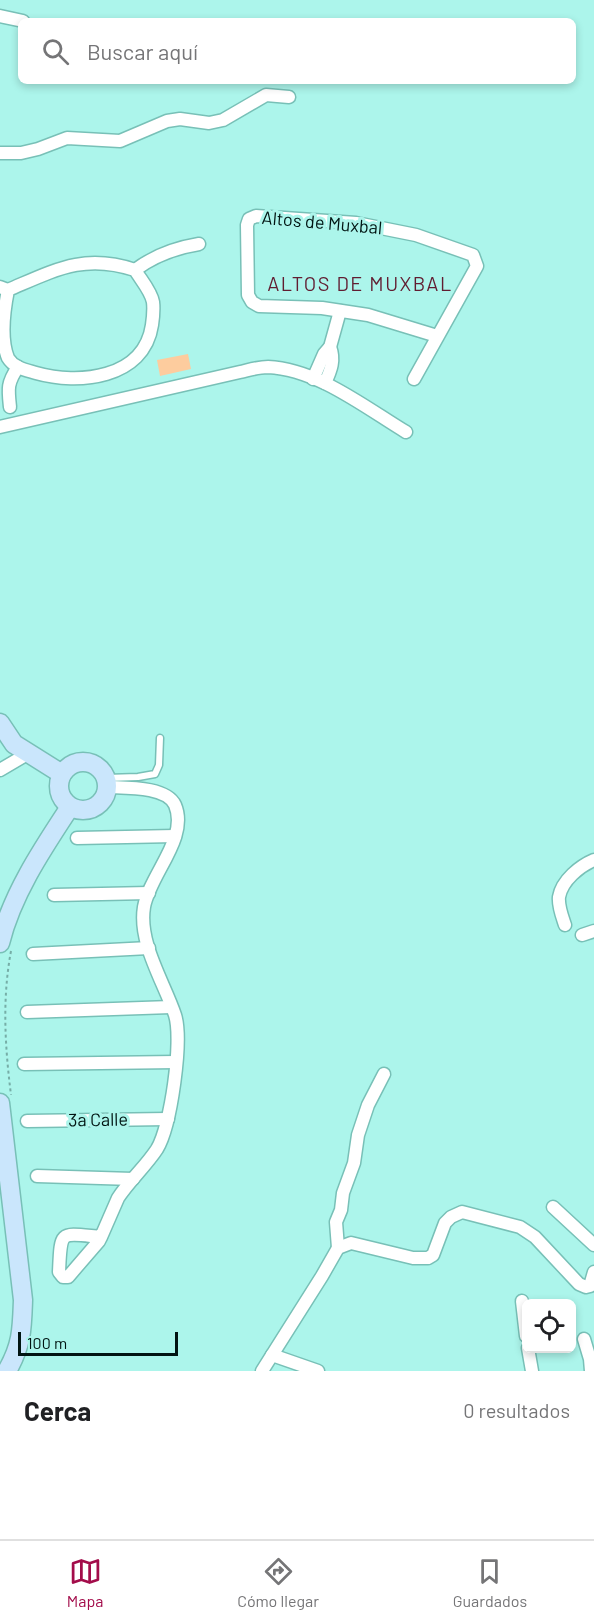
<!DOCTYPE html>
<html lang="es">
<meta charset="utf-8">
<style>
body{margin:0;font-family:Barlow,sans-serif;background:#f2f2f2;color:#202124}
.controls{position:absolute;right:18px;bottom:18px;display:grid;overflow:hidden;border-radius:9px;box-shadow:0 3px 9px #0003}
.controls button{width:54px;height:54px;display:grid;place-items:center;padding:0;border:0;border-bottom:2px solid #e0e0e0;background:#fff;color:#202124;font:30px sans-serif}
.scale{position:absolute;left:18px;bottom:15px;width:160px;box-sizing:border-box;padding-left:6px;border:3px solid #011412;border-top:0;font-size:16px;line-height:21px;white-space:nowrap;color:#011412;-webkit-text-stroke:4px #acf5eb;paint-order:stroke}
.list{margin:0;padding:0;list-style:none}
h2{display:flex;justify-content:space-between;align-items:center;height:78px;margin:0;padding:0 24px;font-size:26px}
h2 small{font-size:20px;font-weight:400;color:#757577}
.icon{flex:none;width:33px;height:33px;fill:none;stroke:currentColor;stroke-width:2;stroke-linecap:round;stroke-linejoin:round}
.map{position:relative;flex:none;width:594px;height:1371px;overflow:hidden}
.search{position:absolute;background:#fff;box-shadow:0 3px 9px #0003;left:18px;right:18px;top:18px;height:66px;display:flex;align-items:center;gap:15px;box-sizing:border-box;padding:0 21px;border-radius:9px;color:#757577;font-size:22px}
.sheet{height:168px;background:#fff}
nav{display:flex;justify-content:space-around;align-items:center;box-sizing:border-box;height:84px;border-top:2px solid #e0e0e0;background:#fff;font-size:16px;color:#757577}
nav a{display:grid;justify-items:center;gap:3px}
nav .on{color:#a30c4a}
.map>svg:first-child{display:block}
</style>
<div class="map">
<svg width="594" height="1371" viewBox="0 0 594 1371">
<rect width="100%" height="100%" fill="#acf5eb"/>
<path fill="#fdcc9e" d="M188 354 191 369 160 376 157 360Z"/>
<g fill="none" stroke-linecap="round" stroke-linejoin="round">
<defs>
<path id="lane" d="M106 778 138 777 155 774 159 765 160 738"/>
<g id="street">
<path d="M0 16 23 21"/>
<path d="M0 153H21L38 149 67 138 120 141 167 121 180 119 209 123 223 120 266 95 289 97"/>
<path d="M135 270C155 255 175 248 199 244"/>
<path d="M0 287 8 290C55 270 84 253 135 270 141 280 151 291 153 302 154 310 153 318 152 325 144 379 78 385 36 373 26 370 14 368 8 358 0 338 4 310 8 290"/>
<path d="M313 379 324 354 330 347 340 311"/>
<path d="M414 379 477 266 473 255 416 235 356 223 256 216 249 219 247 225 248 295 252 302 259 306 322 308 368 315 437 336"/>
<path d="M325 383C331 370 335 360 330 347"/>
<path d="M10 407C8 389 7 383 18 367"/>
<path d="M0 427 240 372C249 370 258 367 268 367 317 369 366 408 406 432"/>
<path d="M0 770 29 753"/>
<path d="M77 838 175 836"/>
<path d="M54 895 149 893"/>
<path d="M565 925C562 916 558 906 559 897 562 880 580 866 594 860"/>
<path d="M582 935 594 931"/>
<path d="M33 954 149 948"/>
<path d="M27 1012 171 1007"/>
<path d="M24 1064 176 1062"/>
<path d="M27 1121 168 1119"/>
<path d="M37 1176 133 1179"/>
<path d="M553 1207 594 1245"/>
<path d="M101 1237C59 1233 61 1229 59 1272L63 1277H68L99 1241 101 1237 118 1198C129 1181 146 1166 157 1149 171 1126 183 1040 175 1015 164 982 138 943 144 907 150 874 189 838 175 805 166 786 125 788 107 787"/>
<path d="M338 1248 336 1222 341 1210 343 1193 354 1163 358 1135 368 1105 384 1074"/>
<path d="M522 1301 526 1336"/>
<path d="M584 1339 590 1359 591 1371"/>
<path d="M528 1348 532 1371"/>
<path d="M272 1355 318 1371"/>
<path d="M262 1371 322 1276 338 1248 351 1243 413 1258H428L433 1255 445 1223 451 1217 462 1212 520 1227 535 1237 579 1284 586 1287 590 1286 594 1272"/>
</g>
<g id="secondary">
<path d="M0 723 14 744 62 774"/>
<circle cx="83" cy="786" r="24"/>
<path d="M0 943C12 894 43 848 70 807"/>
<path d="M0 1103 23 1300C22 1329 22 1345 7 1371"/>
</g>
</defs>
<use href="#lane" stroke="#78c0b7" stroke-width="9"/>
<use href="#street" stroke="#78c0b7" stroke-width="15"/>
<use href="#secondary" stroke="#78c0b7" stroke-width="21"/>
<path stroke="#76aea7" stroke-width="2" stroke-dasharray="3 3" stroke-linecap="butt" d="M11 951C2 999 5 1047 11 1095"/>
<use href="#lane" stroke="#fff" stroke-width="6"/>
<use href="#street" stroke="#fff" stroke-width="12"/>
<use href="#secondary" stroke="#cae6fc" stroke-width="18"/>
</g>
<g text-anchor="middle" stroke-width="6" stroke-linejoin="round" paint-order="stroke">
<g font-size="18" fill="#011412" stroke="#acf5eb">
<text transform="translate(322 223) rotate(5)" y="6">Altos de Muxbal</text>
<text transform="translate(98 1120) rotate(-1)" y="6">3a Calle</text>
</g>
<g font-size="20" letter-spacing="1.5" fill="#611d31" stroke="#acf5eb">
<text x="360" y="291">ALTOS DE MUXBAL</text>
</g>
</g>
</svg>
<div class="controls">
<button><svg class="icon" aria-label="locate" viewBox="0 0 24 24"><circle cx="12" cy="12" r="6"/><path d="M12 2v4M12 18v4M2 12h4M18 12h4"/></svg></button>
</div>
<div class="scale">100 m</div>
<div class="search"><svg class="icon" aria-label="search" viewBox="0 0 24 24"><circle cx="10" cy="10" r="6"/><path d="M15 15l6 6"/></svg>Buscar aquí</div>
</div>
<section class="sheet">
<h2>Cerca<small>0 resultados</small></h2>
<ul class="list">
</ul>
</section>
<nav>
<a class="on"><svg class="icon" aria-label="map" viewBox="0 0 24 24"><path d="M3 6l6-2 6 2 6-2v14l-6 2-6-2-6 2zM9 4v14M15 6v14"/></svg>Mapa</a>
<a><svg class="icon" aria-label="directions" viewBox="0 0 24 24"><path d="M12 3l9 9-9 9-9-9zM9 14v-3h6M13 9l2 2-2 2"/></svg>Cómo llegar</a>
<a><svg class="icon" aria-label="saved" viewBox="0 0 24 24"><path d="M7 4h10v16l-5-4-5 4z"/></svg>Guardados</a>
</nav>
